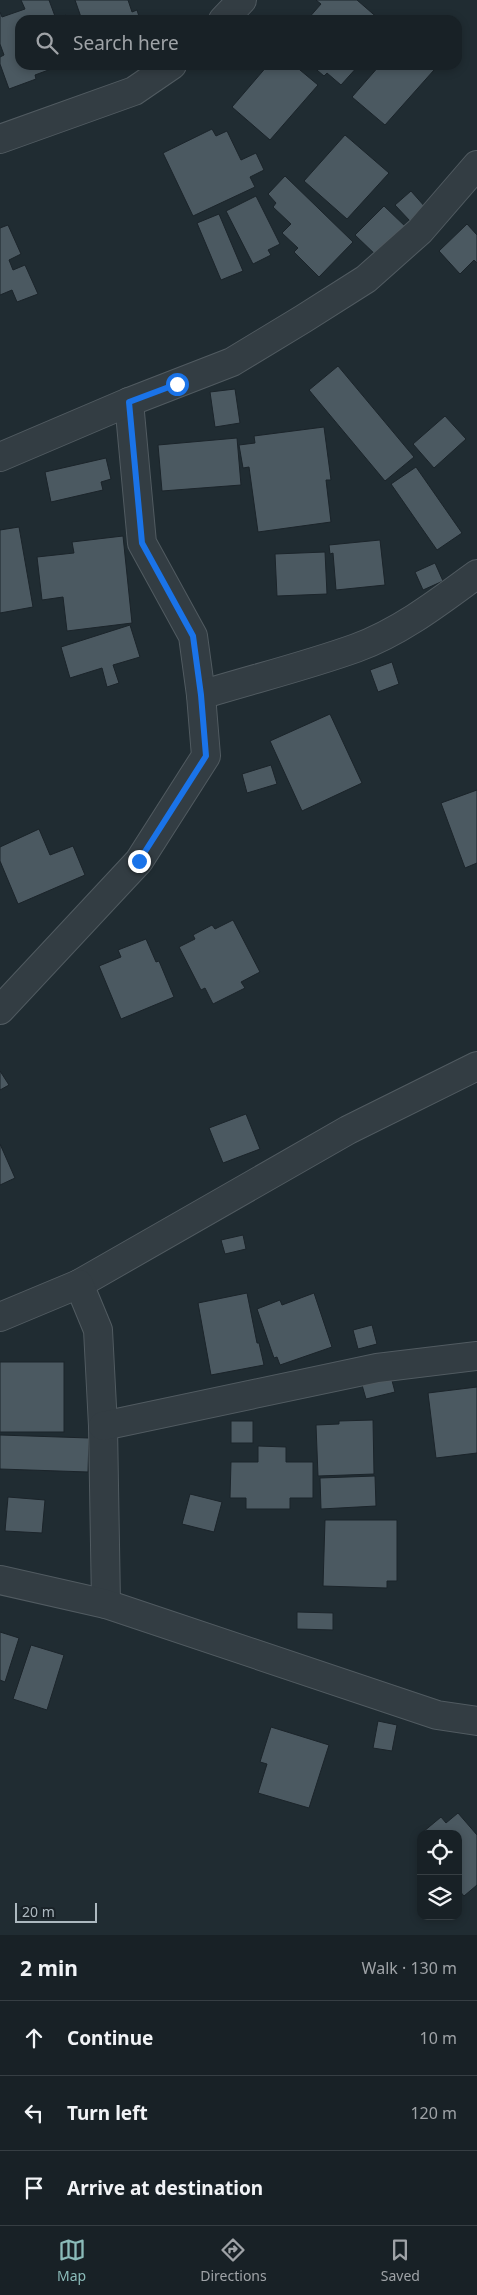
<!DOCTYPE html>
<meta charset="utf-8">
<style>
body{margin:0;font-family:"Noto Sans",sans-serif;background:#252e32;color:#f1f3f6}
.controls{position:absolute;right:15px;bottom:15px;display:grid;overflow:hidden;border-radius:10px;box-shadow:0 2px 8px #0003}
.controls button{width:45px;height:45px;display:grid;place-items:center;padding:0;border:0;border-bottom:1px solid #363e43;background:#182126;color:#f1f3f6;font:25px sans-serif}
.scale{position:absolute;left:15px;bottom:12px;width:82px;box-sizing:border-box;padding-left:5px;border:2px solid #adb9c0;border-top:0;font-size:14px;line-height:18px;white-space:nowrap;color:#adb9c0;-webkit-text-stroke:4px #192228;paint-order:stroke}
.stop{position:absolute;width:15px;height:15px;margin:-11px;border:4px solid #1a73e8;border-radius:50%;background:#fff}
.stop.end{background:#1a73e8;border-color:#fff;box-shadow:0 1px 5px #0008}
.list{margin:0;padding:0;list-style:none}
h2{display:flex;justify-content:space-between;align-items:center;height:65px;margin:0;padding:0 20px;font-size:21px}
h2 small{font-size:16px;font-weight:400;color:#9fa3a7}
.list li{display:grid;grid-template-columns:32px 1fr auto;gap:15px;align-items:center;box-sizing:border-box;height:75px;padding:0 20px;border-top:1px solid #363e43}
.list b{display:block;font-size:19px;white-space:nowrap}
.list em{font-size:16px;font-style:normal;color:#9fa3a7}
.icon{flex:none;width:28px;height:28px;fill:none;stroke:currentColor;stroke-width:2;stroke-linecap:round;stroke-linejoin:round}
.map{position:relative;flex:none;width:477px;height:1935px;overflow:hidden}
.search{position:absolute;background:#182126;box-shadow:0 2px 8px #0003;left:15px;right:15px;top:15px;height:55px;display:flex;align-items:center;gap:12px;box-sizing:border-box;padding:0 18px;border-radius:15px;color:#9fa3a7;font-size:19px}
.sheet{height:290px;background:#182126}
nav{display:flex;justify-content:space-around;align-items:center;box-sizing:border-box;height:70px;border-top:1px solid #363e43;background:#182126;font-size:14px;color:#9fa3a7}
nav a{display:grid;justify-items:center;gap:2px}
nav .on{color:#8bbbb9}
.map>svg:first-child{display:block}
</style>
<div class="map">
<svg width="477" height="1935" viewBox="0 0 477 1935">
<rect width="100%" height="100%" fill="#202c32"/>
<g fill="#4b5961" stroke="#1b242a">
<path d="M21 0H49L56 19 66 15 67 20H20V65H62L35 75 36 79 9 89 0 64V57L4 55 0 44V12L2 17 25 9Z"/>
<path d="M75 0H128L132 12 137 10 140 20H82Z"/>
<path d="M316 0H357L380 20H307L321 4Z"/>
<path d="M64 65H76L65 69Z"/>
<path d="M268 65H294L318 85 270 140 232 107Z"/>
<path d="M311 65H359L341 85 327 73 324 76Z"/>
<path d="M380 65H429L434 70 385 125 352 97Z"/>
<path d="M212 129 216 136 227 131 241 160 256 153 264 170 250 177 255 187 193 216 163 153Z"/>
<path d="M345 135 389 173 347 219 304 181Z"/>
<path d="M285 176 353 242 319 277 294 252 298 248 282 233 291 224 273 207 276 203 268 194Z"/>
<path d="M411 191 426 208 410 221 395 205Z"/>
<path d="M256 196 280 244 268 250 271 255 253 264 226 211Z"/>
<path d="M384 206 408 229 379 258 355 235Z"/>
<path d="M219 214 243 271 221 280 197 223Z"/>
<path d="M467 224 477 235V263L474 260 460 274 439 251Z"/>
<path d="M8 225 21 254 9 260 13 270 25 265 38 294 17 302 12 290 0 295V228Z"/>
<path d="M338 366 414 457 385 481 309 390Z"/>
<path d="M235 389 240 423 215 427 210 392Z"/>
<path d="M445 416 466 439 434 468 413 444Z"/>
<path d="M324 427 331 480H326L331 522 258 532 249 467 243 468 239 445 255 443 254 436Z"/>
<path d="M237 438 241 485 162 491 158 445Z"/>
<path d="M106 458 111 479 101 482 103 490 51 502 45 472Z"/>
<path d="M416 467 462 533 437 550 391 484Z"/>
<path d="M19 527 33 607 0 613V530Z"/>
<path d="M123 536 132 623 67 631 63 597 42 600 37 557 74 553 72 542Z"/>
<path d="M380 540 385 585 336 590 333 553 330 554 329 545Z"/>
<path d="M325 552 327 594 277 596 275 554Z"/>
<path d="M435 563 443 581 423 590 415 572Z"/>
<path d="M130 625 140 657 113 665 119 683 107 687 102 668 70 678 61 647Z"/>
<path d="M392 662 399 684 378 692 370 670Z"/>
<path d="M330 714 362 783 302 811 270 741Z"/>
<path d="M271 765 277 784 247 793 242 774Z"/>
<path d="M477 790V863L465 868 441 803Z"/>
<path d="M39 829 50 855 73 846 85 875 18 904 0 861V847Z"/>
<path d="M233 920 260 972 241 982 245 988 213 1004 205 988 201 990 179 947 195 939 193 935 212 925 215 929Z"/>
<path d="M146 939 156 962 159 961 174 997 121 1019 99 966 121 957 118 950Z"/>
<path d="M0 1071 9 1085 0 1090Z"/>
<path d="M246 1114 260 1149 223 1163 209 1128Z"/>
<path d="M0 1144 15 1178 0 1185Z"/>
<path d="M243 1235 246 1249 225 1254 221 1240Z"/>
<path d="M247 1293 257 1343H259L264 1365 211 1375 198 1303Z"/>
<path d="M314 1293 332 1347 280 1365 277 1357 274 1358 257 1309 280 1300 282 1305Z"/>
<path d="M372 1325 377 1344 358 1349 353 1330Z"/>
<rect x="0" y="1362" width="64" height="70"/>
<path d="M390 1373 395 1392 366 1399 360 1378Z"/>
<path d="M477 1387V1453L436 1458 428 1393Z"/>
<path d="M373 1420 374 1474 318 1476 316 1425 339 1424V1421Z"/>
<rect x="231" y="1421" width="22" height="22"/>
<path d="M0 1435 89 1438 88 1472 0 1469Z"/>
<path d="M258 1446 286 1447V1462H313V1498H290V1509H246V1498H230L231 1462H258Z"/>
<path d="M375 1476 376 1506 321 1509 320 1478Z"/>
<path d="M190 1494 222 1502 214 1532 182 1524Z"/>
<path d="M8 1497 45 1500 42 1533 5 1531Z"/>
<path d="M325 1520H397V1581H387V1588L323 1586Z"/>
<path d="M297 1612 333 1613V1630L297 1629Z"/>
<path d="M0 1632 19 1638 5 1682 0 1680Z"/>
<path d="M31 1645 64 1655 47 1710 13 1699Z"/>
<path d="M378 1721 397 1725 392 1751 373 1748Z"/>
<path d="M271 1727 329 1745 309 1808 258 1793 267 1764 260 1762Z"/>
<path d="M458 1813 477 1835V1885L464 1896 458 1889V1834H425L423 1832 441 1817 446 1823Z"/>
</g>
<g fill="none" stroke-linecap="round" stroke-linejoin="round">
<defs>
<g id="minor">
<path d="M223 20 242 0"/>
<path d="M0 139 134 91 172 65"/>
<path d="M129 402 142 543 193 636 201 695"/>
<path d="M0 457 129 402 232 362 303 319 366 279 420 231 477 165"/>
<path d="M0 1010 139 861 206 756 201 695C253 679 306 666 356 648 400 632 439 602 477 574"/>
<path d="M79 1284 348 1130 477 1066"/>
<path d="M0 1317 79 1284 98 1330 103 1426 106 1604"/>
<path d="M103 1426 377 1368 477 1356"/>
<path d="M0 1580 106 1604 437 1715 477 1721"/>
</g>
</defs>
<use href="#minor" stroke="#515b61" stroke-width="30"/>
<use href="#minor" stroke="#333d43" stroke-width="28"/>
</g>
<g fill="none" stroke-linecap="round" stroke-linejoin="round">
<path stroke="#1a73e8" stroke-width="6" d="M139 861 206 756 201 695 193 636 142 543 129 402 177 384"/>
</g>
</svg>
<div class="controls">
<button><svg class="icon" aria-label="locate" viewBox="0 0 24 24"><circle cx="12" cy="12" r="6"/><path d="M12 2v4M12 18v4M2 12h4M18 12h4"/></svg></button>
<button><svg class="icon" aria-label="layers" viewBox="0 0 24 24"><path d="M12 4l9 5-9 5-9-5zM3 14l9 5 9-5"/></svg></button>
</div>
<div class="scale">20 m</div>
<div class="stop" style="left:177px;top:384px"></div>
<div class="stop end" style="left:139px;top:861px"></div>
<div class="search"><svg class="icon" aria-label="search" viewBox="0 0 24 24"><circle cx="10" cy="10" r="6"/><path d="M15 15l6 6"/></svg>Search here</div>
</div>
<section class="sheet">
<h2>2 min<small>Walk · 130 m</small></h2>
<ul class="list">
<li><svg class="icon" aria-label="ahead" viewBox="0 0 24 24"><path d="M12 20V5M6 11l6-6 6 6"/></svg><div><b>Continue</b></div><em>10 m</em></li>
<li><svg class="icon" aria-label="left" viewBox="0 0 24 24"><path d="M17 20v-9H6M10 6l-5 5 5 5"/></svg><div><b>Turn left</b></div><em>120 m</em></li>
<li><svg class="icon" aria-label="arrive" viewBox="0 0 24 24"><path d="M6 21V4h12l-3 4 3 4H6"/></svg><div><b>Arrive at destination</b></div></li>
</ul>
</section>
<nav>
<a class="on"><svg class="icon" aria-label="map" viewBox="0 0 24 24"><path d="M3 6l6-2 6 2 6-2v14l-6 2-6-2-6 2zM9 4v14M15 6v14"/></svg>Map</a>
<a><svg class="icon" aria-label="directions" viewBox="0 0 24 24"><path d="M12 3l9 9-9 9-9-9zM9 14v-3h6M13 9l2 2-2 2"/></svg>Directions</a>
<a><svg class="icon" aria-label="saved" viewBox="0 0 24 24"><path d="M7 4h10v16l-5-4-5 4z"/></svg>Saved</a>
</nav>
